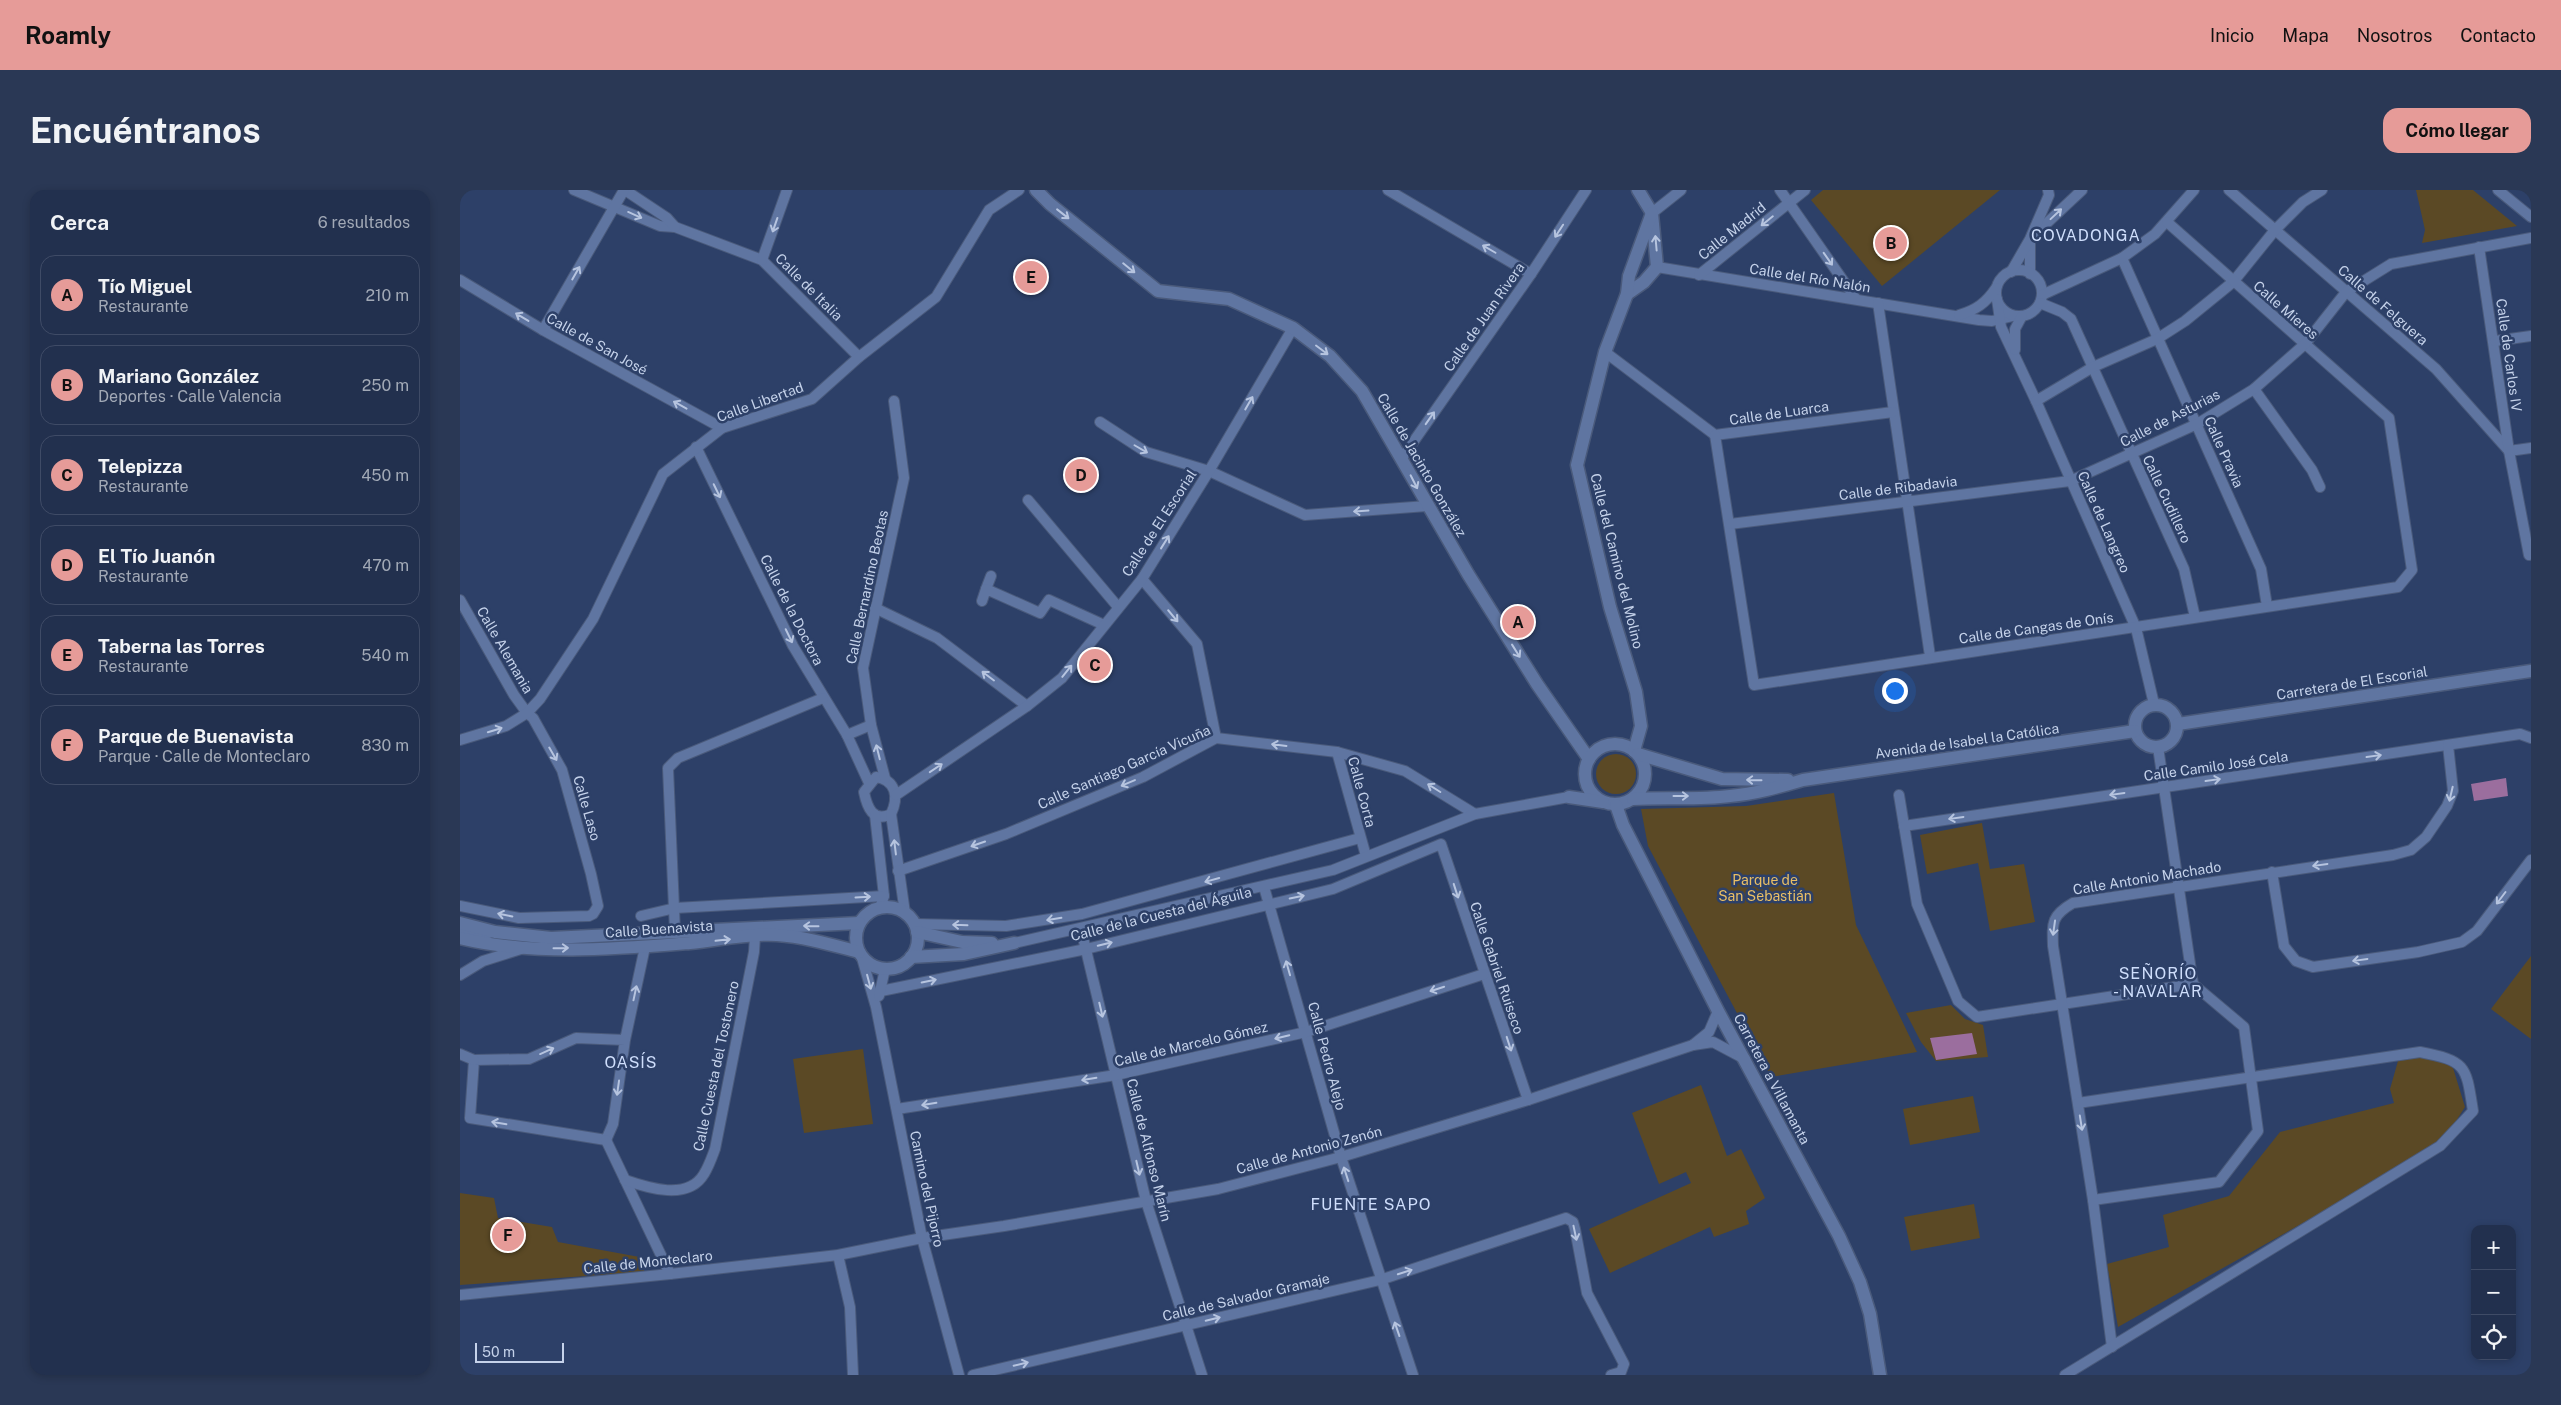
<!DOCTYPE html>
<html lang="es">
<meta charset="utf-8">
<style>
body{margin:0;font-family:"Public Sans",sans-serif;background:#2a3855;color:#f1f3f6}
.controls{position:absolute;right:15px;bottom:15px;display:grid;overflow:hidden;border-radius:10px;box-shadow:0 2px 8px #0003}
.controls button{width:45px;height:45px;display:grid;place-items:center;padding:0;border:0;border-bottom:1px solid #3f4b66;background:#22304e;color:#f1f3f6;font:25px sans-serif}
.scale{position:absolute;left:15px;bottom:12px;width:89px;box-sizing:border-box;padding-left:5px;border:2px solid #c5d2ea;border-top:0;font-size:14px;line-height:18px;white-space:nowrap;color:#c5d2ea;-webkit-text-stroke:4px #2d4068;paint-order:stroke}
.you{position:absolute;left:1434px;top:500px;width:18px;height:18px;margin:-12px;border:4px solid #fff;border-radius:50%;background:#1a73e8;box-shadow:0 0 0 8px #1a73e833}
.badge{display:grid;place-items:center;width:32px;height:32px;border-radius:50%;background:#e69b98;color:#111;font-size:16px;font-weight:700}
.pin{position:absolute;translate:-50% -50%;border:2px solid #fff;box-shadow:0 1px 5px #0006}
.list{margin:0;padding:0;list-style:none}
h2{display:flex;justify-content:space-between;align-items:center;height:65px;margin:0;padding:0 20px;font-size:21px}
h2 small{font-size:16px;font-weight:400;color:#a2a9b6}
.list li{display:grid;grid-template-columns:32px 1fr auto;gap:15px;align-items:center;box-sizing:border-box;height:80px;margin:0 10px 10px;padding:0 10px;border:1px solid #3f4b66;border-radius:15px}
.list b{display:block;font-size:19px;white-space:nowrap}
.list p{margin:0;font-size:16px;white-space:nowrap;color:#a2a9b6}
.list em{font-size:16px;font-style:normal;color:#a2a9b6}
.icon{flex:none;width:28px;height:28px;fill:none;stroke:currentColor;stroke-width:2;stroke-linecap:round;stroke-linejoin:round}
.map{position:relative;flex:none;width:2071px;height:1185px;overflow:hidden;border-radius:15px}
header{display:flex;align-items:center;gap:30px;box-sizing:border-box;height:70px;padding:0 25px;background:#e69b98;color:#111}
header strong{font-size:24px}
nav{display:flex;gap:28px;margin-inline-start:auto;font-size:18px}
.intro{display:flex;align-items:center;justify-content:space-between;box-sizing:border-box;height:120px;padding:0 30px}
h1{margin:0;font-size:35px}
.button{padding:12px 22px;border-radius:15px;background:#e69b98;color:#111;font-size:18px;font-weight:700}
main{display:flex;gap:30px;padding:0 30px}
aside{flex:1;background:#22304e;border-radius:15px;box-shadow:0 2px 8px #0003}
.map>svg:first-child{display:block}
</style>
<header>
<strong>Roamly</strong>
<nav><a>Inicio</a><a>Mapa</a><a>Nosotros</a><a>Contacto</a></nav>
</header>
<div class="intro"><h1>Encuéntranos</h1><a class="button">Cómo llegar</a></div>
<main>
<aside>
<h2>Cerca<small>6 resultados</small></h2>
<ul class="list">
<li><span class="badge">A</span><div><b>Tío Miguel</b><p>Restaurante</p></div><em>210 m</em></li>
<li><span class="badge">B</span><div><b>Mariano González</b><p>Deportes · Calle Valencia</p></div><em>250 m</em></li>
<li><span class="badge">C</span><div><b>Telepizza</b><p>Restaurante</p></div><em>450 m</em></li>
<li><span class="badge">D</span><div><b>El Tío Juanón</b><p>Restaurante</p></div><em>470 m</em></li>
<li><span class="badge">E</span><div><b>Taberna las Torres</b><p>Restaurante</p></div><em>540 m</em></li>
<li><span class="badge">F</span><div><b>Parque de Buenavista</b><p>Parque · Calle de Monteclaro</p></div><em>830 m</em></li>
</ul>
</aside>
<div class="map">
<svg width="2071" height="1185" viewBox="0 0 2071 1185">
<rect width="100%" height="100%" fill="#2d4068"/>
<g fill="#5b4925">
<path d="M1363 0H1540L1422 96 1351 10Z"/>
<path d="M1956 0H2013L2057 36 1962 53 1965 40Z"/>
<circle cx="1156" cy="584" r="20"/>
<path d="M1374 603 1396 735 1457 862 1311 887 1188 656 1181 619 1286 616Z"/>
<path d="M1522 633 1530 679 1564 674 1575 732 1530 741 1518 673 1467 684 1460 645Z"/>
<path d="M2071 766V849L2031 819Z"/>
<path d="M1491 815 1505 829 1523 835 1528 867 1476 871 1461 852 1446 823Z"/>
<path d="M403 859 413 934 344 943 333 869Z"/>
<path d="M1940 864 1990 868 2005 917 1980 956 1658 1137 1647 1074 1709 1057 1703 1025 1769 1006 1820 942 1934 913 1930 899Z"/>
<path d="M1241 895 1267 966 1281 959 1305 1008 1286 1021 1289 1034 1254 1047 1250 1037 1150 1083 1129 1039 1231 993 1226 982 1199 994 1172 923Z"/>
<path d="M1513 906 1520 942 1450 955 1443 919Z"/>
<path d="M0 1003 34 1008 38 1028 92 1037 98 1052 185 1068 184 1082 0 1095Z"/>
<path d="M1514 1014 1520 1048 1451 1061 1444 1027Z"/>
</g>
<g fill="#9b6e9e">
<path d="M2046 588 2048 606 2014 611 2011 594Z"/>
<path d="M1512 843 1517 864 1476 870 1470 848Z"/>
</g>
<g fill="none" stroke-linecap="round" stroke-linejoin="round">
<defs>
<g id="minor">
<path d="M114 0 200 36 215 37 302 70 399 167"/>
<path d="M165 0 207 28 215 37"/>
<path d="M928 0 1071 84"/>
<path d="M1320 0 1396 109"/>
<path d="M1769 0 1976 179 2049 261 2071 258"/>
<path d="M2038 0 2071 27"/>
<path d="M1192 23 1221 0"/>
<path d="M1574 45 1622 0"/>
<path d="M1570 50V84"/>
<path d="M2019 57 2049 261 2069 365 2071 364"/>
<path d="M1662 68 1801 379 1807 416"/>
<path d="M302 70 327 0"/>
<path d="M1197 77 1519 130 1532 131 1553 126"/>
<circle cx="1559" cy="103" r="23"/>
<path d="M1551 82 1570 49 1589 5 1588 0"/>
<path d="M1239 85 1345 0"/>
<path d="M0 90 83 140 262 238"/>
<path d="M1582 105 1662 68 1695 44 1734 0"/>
<path d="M1537 109 1541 137 1576 211 1676 438 1694 514"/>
<path d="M1418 113 1470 466"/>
<path d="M1580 113 1602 122 1611 129 1724 379 1735 427"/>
<path d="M1499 125C1516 120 1526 113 1536 98"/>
<path d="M83 140 164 0"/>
<path d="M2035 151 2071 146"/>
<path d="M1555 160V139L1562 126"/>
<path d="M1145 162 1255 245 1433 222"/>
<path d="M1794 199 1852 280 1860 297"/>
<path d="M1576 211 1633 177 1697 149 1725 131 1773 92 1815 40 1843 12 1862 0"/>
<path d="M640 232 686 262 749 281 845 325 967 316"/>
<path d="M1255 245 1294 495 1938 397 1952 380 1929 228 1707 32"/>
<path d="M236 257 333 456 387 545 409 593"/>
<path d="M942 268 1071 84 1126 0"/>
<path d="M568 310 658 417"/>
<path d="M1270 334 1610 291 1737 234 1794 199 1845 154 1886 102 1931 74 2071 48"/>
<path d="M682 389 737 454 756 548"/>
<path d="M526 399 531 386"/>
<path d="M0 410 54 505 67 523 73 528 102 580 131 684 138 716 133 724 129 726 59 728 0 716"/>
<path d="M522 411 526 399 580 423 589 410 644 435"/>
<path d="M415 418 477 448 567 516"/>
<path d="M387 545 411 535"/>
<path d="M0 550 46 536 67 523 80 509 133 429 203 284 262 238 352 209 399 167 476 107 529 20 559 0"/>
<path d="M877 562 906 666"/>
<path d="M416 587C436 590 439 607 431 624 413 633 407 617 404 602Z"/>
<path d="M425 588 411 535 403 478 444 288 434 211"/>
<path d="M436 605 567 516 602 488 682 389 749 281 833 138"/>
<path d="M1439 605 1457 714 1498 811 1517 827 1733 794"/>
<path d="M431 624 445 723"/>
<path d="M415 625 424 706 420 718"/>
<path d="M1444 636 2060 544 2071 548"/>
<path d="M438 681 546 644 683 587 756 548 877 562 945 581 1015 624"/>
<path d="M1812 682 1824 756 1836 771 1853 777 1958 762 2002 752 2017 741 2071 670"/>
<path d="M804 697 881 967 953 1185"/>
<path d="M181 726 215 718 424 706"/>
<path d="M454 734 546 736 622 724 900 648"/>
<path d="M621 739 686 1011 742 1185"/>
<path d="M0 740 15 744 29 743"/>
<path d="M215 742 208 578 218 568 363 508"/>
<path d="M554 753 873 680 1015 624 1109 607"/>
<path d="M402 768 416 817 462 1048 499 1185"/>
<path d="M0 785 23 771 61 759"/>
<path d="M421 801 626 759 873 699 981 654 1068 910"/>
<path d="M419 806 425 779"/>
<path d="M1258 821 1249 842 1233 855 1253 852 1285 869"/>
<path d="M165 850 116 848 69 869 14 870 10 928 146 950 153 934 165 850 185 757"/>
<path d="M0 864 14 870"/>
<path d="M437 919 656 885 846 842 1024 784"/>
<path d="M146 950 210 1084"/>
<path d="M165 990C188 998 228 1011 244 984 249 976 252 967 255 959L294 762 295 746"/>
<path d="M1633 1010 1759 992 1798 941 1784 837 1733 794 1698 557"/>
<path d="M378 1065 390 1117 393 1185"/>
<path d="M0 1105 210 1084 378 1065 462 1048 544 1036 758 999 881 967 1068 910 1233 855"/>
<path d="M1652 1157 1633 1010 1593 756C1592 732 1592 725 1613 713L1933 665 1951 660 1966 647 1987 616 1993 601 1988 555"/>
<path d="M513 1185 920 1090 1106 1028 1113 1032 1115 1039 1127 1103 1164 1174 1161 1182 1151 1185"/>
<path d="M1605 1185 1980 956 2013 921C2006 876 2007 871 1960 862L1618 913"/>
</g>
<g id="tertiary">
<path d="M576 0 590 14 698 101 769 109 833 138 870 166 902 201 1008 384 1077 494 1129 569"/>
<path d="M1167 104 1184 92 1197 77 1192 23 1178 0"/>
<circle cx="1696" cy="536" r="21"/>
<path d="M1718 534 2071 481"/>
<circle cx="1155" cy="584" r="30"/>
<path d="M1174 561 1181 536 1176 502 1150 417 1117 275 1145 162 1167 104 1169 86 1192 23"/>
<path d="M1178 564 1262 589 1328 590"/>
<path d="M1109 607 1143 612"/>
<path d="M1173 609C1205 607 1238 610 1270 606 1295 604 1319 597 1343 590L1675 541"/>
<path d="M1156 615 1163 635 1258 821 1379 1046 1400 1092 1410 1124 1420 1185"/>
<circle cx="427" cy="748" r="31"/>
<path d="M0 733 35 742 91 748 399 733"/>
<path d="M457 742 502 752 532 753"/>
<path d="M0 748C74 766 155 759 230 753 259 750 289 743 317 745 345 747 372 755 399 762"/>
<path d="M451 767 504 764 554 753"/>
</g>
</defs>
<use href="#minor" stroke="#4a5a7b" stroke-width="12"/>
<use href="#tertiary" stroke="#4a5a7b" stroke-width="15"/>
<use href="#minor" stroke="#5f75a1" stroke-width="10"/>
<use href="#tertiary" stroke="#5f75a1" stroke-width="12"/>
</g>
<defs><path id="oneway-shaft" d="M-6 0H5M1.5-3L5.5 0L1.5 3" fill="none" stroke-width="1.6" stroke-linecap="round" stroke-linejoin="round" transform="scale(1.25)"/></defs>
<g stroke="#b6c4df">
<use href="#oneway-shaft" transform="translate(603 24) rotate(38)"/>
<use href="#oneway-shaft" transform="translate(1596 24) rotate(-43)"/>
<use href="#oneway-shaft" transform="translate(175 25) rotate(24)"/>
<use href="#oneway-shaft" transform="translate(1307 31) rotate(141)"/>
<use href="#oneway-shaft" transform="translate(315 35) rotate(109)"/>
<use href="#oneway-shaft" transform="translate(1099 41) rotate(123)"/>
<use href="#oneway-shaft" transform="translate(1196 53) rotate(-95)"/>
<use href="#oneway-shaft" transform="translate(1029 59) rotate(-150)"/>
<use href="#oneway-shaft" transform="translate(1368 69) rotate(55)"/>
<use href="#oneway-shaft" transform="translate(669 78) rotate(39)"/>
<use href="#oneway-shaft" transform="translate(116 83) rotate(-60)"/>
<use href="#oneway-shaft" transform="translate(62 127) rotate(-149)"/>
<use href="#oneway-shaft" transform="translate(862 160) rotate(37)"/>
<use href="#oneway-shaft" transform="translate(789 213) rotate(-60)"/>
<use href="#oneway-shaft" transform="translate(220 215) rotate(-151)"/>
<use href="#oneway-shaft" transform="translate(970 228) rotate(-55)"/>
<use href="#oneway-shaft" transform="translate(681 259) rotate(30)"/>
<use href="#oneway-shaft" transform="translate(954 292) rotate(63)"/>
<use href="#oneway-shaft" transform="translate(257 301) rotate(64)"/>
<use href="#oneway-shaft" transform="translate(901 321) rotate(176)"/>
<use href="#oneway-shaft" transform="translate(705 352) rotate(-58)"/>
<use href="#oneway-shaft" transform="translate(713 426) rotate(50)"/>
<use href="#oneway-shaft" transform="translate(329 446) rotate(64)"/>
<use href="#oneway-shaft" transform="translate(1056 461) rotate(58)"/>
<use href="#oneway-shaft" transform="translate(607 481) rotate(-51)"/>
<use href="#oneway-shaft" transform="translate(528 486) rotate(-143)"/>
<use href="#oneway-shaft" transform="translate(35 540) rotate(-17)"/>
<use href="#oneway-shaft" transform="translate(819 555) rotate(-173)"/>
<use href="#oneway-shaft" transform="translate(418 562) rotate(-104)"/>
<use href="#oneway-shaft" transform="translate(93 564) rotate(60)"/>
<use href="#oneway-shaft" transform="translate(1914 566) rotate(-8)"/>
<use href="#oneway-shaft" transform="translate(476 578) rotate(-34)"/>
<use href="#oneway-shaft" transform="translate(1294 590) rotate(-179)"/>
<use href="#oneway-shaft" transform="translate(1753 590) rotate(-8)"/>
<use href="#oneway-shaft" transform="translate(668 593) rotate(157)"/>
<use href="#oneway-shaft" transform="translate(974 598) rotate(-148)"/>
<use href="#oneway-shaft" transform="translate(1657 604) rotate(172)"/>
<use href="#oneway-shaft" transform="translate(1991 604) rotate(103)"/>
<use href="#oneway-shaft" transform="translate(1221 606)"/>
<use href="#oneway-shaft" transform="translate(1496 628) rotate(172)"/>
<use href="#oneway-shaft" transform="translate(518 654) rotate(161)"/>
<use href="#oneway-shaft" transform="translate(435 657) rotate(-97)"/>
<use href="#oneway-shaft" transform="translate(1860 675) rotate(172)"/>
<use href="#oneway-shaft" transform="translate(752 690) rotate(165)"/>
<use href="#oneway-shaft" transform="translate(996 701) rotate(72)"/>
<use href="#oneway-shaft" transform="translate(403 707) rotate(-3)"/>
<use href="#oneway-shaft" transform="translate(837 707) rotate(-12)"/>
<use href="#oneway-shaft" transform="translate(2041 708) rotate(127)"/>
<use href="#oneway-shaft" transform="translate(45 725) rotate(-168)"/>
<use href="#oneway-shaft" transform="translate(594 729) rotate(171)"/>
<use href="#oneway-shaft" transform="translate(500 735) rotate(-178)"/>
<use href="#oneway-shaft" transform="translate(351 736) rotate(-179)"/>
<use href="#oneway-shaft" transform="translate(1594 738) rotate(98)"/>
<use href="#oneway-shaft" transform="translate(263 750) rotate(-6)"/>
<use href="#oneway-shaft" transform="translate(645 754) rotate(-14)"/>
<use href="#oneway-shaft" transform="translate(101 758) rotate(-1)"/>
<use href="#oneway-shaft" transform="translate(1900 770) rotate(172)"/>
<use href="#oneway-shaft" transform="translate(828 778) rotate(-106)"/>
<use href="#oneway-shaft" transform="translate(469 791) rotate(-12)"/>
<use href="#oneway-shaft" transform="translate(409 792) rotate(75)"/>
<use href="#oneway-shaft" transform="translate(977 799) rotate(162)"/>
<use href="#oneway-shaft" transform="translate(175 803) rotate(-78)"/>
<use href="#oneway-shaft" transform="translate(641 820) rotate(77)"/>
<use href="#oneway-shaft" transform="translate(822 847) rotate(167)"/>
<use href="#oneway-shaft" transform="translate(1049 854) rotate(72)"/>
<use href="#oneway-shaft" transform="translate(87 861) rotate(-24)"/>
<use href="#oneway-shaft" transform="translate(629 889) rotate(171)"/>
<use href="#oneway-shaft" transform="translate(158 898) rotate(98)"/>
<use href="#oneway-shaft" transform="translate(469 914) rotate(171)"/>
<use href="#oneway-shaft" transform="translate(39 933) rotate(-171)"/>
<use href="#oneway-shaft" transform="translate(1621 933) rotate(81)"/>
<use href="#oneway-shaft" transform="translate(678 978) rotate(77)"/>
<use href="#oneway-shaft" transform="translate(886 984) rotate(-108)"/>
<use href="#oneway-shaft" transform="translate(1115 1043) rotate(78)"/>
<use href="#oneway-shaft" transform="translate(945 1082) rotate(-18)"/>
<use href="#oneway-shaft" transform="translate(753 1129) rotate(-13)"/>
<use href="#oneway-shaft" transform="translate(937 1139) rotate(-109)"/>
<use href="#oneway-shaft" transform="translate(561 1174) rotate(-13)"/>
</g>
<g text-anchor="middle" stroke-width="5" stroke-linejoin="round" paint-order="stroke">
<g font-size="14" fill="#c5d2ea" stroke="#2d4068">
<text transform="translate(1272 41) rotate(-39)" y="5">Calle Madrid</text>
<text transform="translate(1350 88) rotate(9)" y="5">Calle del Río Nalón</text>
<text transform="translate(349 97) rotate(45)" y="5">Calle de Italia</text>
<text transform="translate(1923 115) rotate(41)" y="5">Calle de Felguera</text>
<text transform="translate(1826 120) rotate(41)" y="5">Calle Mieres</text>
<text transform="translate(1024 127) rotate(-55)" y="5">Calle de Juan Rivera</text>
<text transform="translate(137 154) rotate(29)" y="5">Calle de San José</text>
<text transform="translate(2049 165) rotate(82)" y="5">Calle de Carlos IV</text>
<text transform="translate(300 212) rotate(-20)" y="5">Calle Libertad</text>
<text transform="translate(1319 223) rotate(-8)" y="5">Calle de Luarca</text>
<text transform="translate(1710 228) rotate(-27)" y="5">Calle de Asturias</text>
<text transform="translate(1764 262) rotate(66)" y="5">Calle Pravia</text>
<text transform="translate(962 275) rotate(60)" y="5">Calle de Jacinto González</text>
<text transform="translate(1438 298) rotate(-7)" y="5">Calle de Ribadavia</text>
<text transform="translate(1707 309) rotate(65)" y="5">Calle Cudillero</text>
<text transform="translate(1644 332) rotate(66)" y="5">Calle de Langreo</text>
<text transform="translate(699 333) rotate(-57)" y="5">Calle de El Escorial</text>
<text transform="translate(1157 371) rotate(76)" y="5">Calle del Camino del Molino</text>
<text transform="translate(407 397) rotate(-78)" y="5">Calle Bernardino Beotas</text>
<text transform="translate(332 420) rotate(63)" y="5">Calle de la Doctora</text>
<text transform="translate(1576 438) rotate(-8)" y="5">Calle de Cangas de Onís</text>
<text transform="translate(45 460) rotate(60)" y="5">Calle Alemania</text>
<text transform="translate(1892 493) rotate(-9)" y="5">Carretera de El Escorial</text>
<text transform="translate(1507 551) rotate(-8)" y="5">Avenida de Isabel la Católica</text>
<text transform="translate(1756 576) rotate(-8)" y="5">Calle Camilo José Cela</text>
<text transform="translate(664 577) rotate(-24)" y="5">Calle Santiago García Vicuña</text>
<text transform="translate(902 602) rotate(75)" y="5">Calle Corta</text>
<text transform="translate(127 618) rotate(74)" y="5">Calle Laso</text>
<text transform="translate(1687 688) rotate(-9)" y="5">Calle Antonio Machado</text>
<text transform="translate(701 724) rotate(-14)" y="5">Calle de la Cuesta del Águila</text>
<text transform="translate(199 739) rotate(-4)" y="5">Calle Buenavista</text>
<text transform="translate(1037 778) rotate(71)" y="5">Calle Gabriel Ruiseco</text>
<text transform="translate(731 854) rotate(-13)" y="5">Calle de Marcelo Gómez</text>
<text transform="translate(867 866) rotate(75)" y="5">Calle Pedro Alejo</text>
<text transform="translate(256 876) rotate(-78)" y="5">Calle Cuesta del Tostonero</text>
<text transform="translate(1312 889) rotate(62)" y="5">Carretera a Villamanta</text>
<text transform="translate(689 960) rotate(76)" y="5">Calle de Alfonso Marín</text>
<text transform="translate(849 960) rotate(-15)" y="5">Calle de Antonio Zenón</text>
<text transform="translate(467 999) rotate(78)" y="5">Camino del Pijorro</text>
<text transform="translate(188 1072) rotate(-6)" y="5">Calle de Monteclaro</text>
<text transform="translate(786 1107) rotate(-13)" y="5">Calle de Salvador Gramaje</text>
</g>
<g font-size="14" fill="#eabf65" stroke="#2d4068">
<text x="1305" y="695">Parque de<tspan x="1305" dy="16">San Sebastián</tspan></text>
</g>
<g font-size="16" letter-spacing="1" fill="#cfdefc" stroke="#2d4068">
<text x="1626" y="51">COVADONGA</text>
<text x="1698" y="789">SEÑORÍO<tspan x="1698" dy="18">- NAVALAR</tspan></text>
<text x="171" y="878">OASÍS</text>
<text x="911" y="1020">FUENTE SAPO</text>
</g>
</g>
</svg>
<div class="controls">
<button>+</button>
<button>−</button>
<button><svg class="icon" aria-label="locate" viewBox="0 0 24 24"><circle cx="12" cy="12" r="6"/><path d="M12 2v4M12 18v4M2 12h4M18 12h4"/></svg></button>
</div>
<div class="scale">50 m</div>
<div class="you"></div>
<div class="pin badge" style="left:1058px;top:432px">A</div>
<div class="pin badge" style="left:1431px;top:53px">B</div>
<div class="pin badge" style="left:635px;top:475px">C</div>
<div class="pin badge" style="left:621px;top:285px">D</div>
<div class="pin badge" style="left:571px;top:87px">E</div>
<div class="pin badge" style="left:48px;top:1045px">F</div>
</div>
</main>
